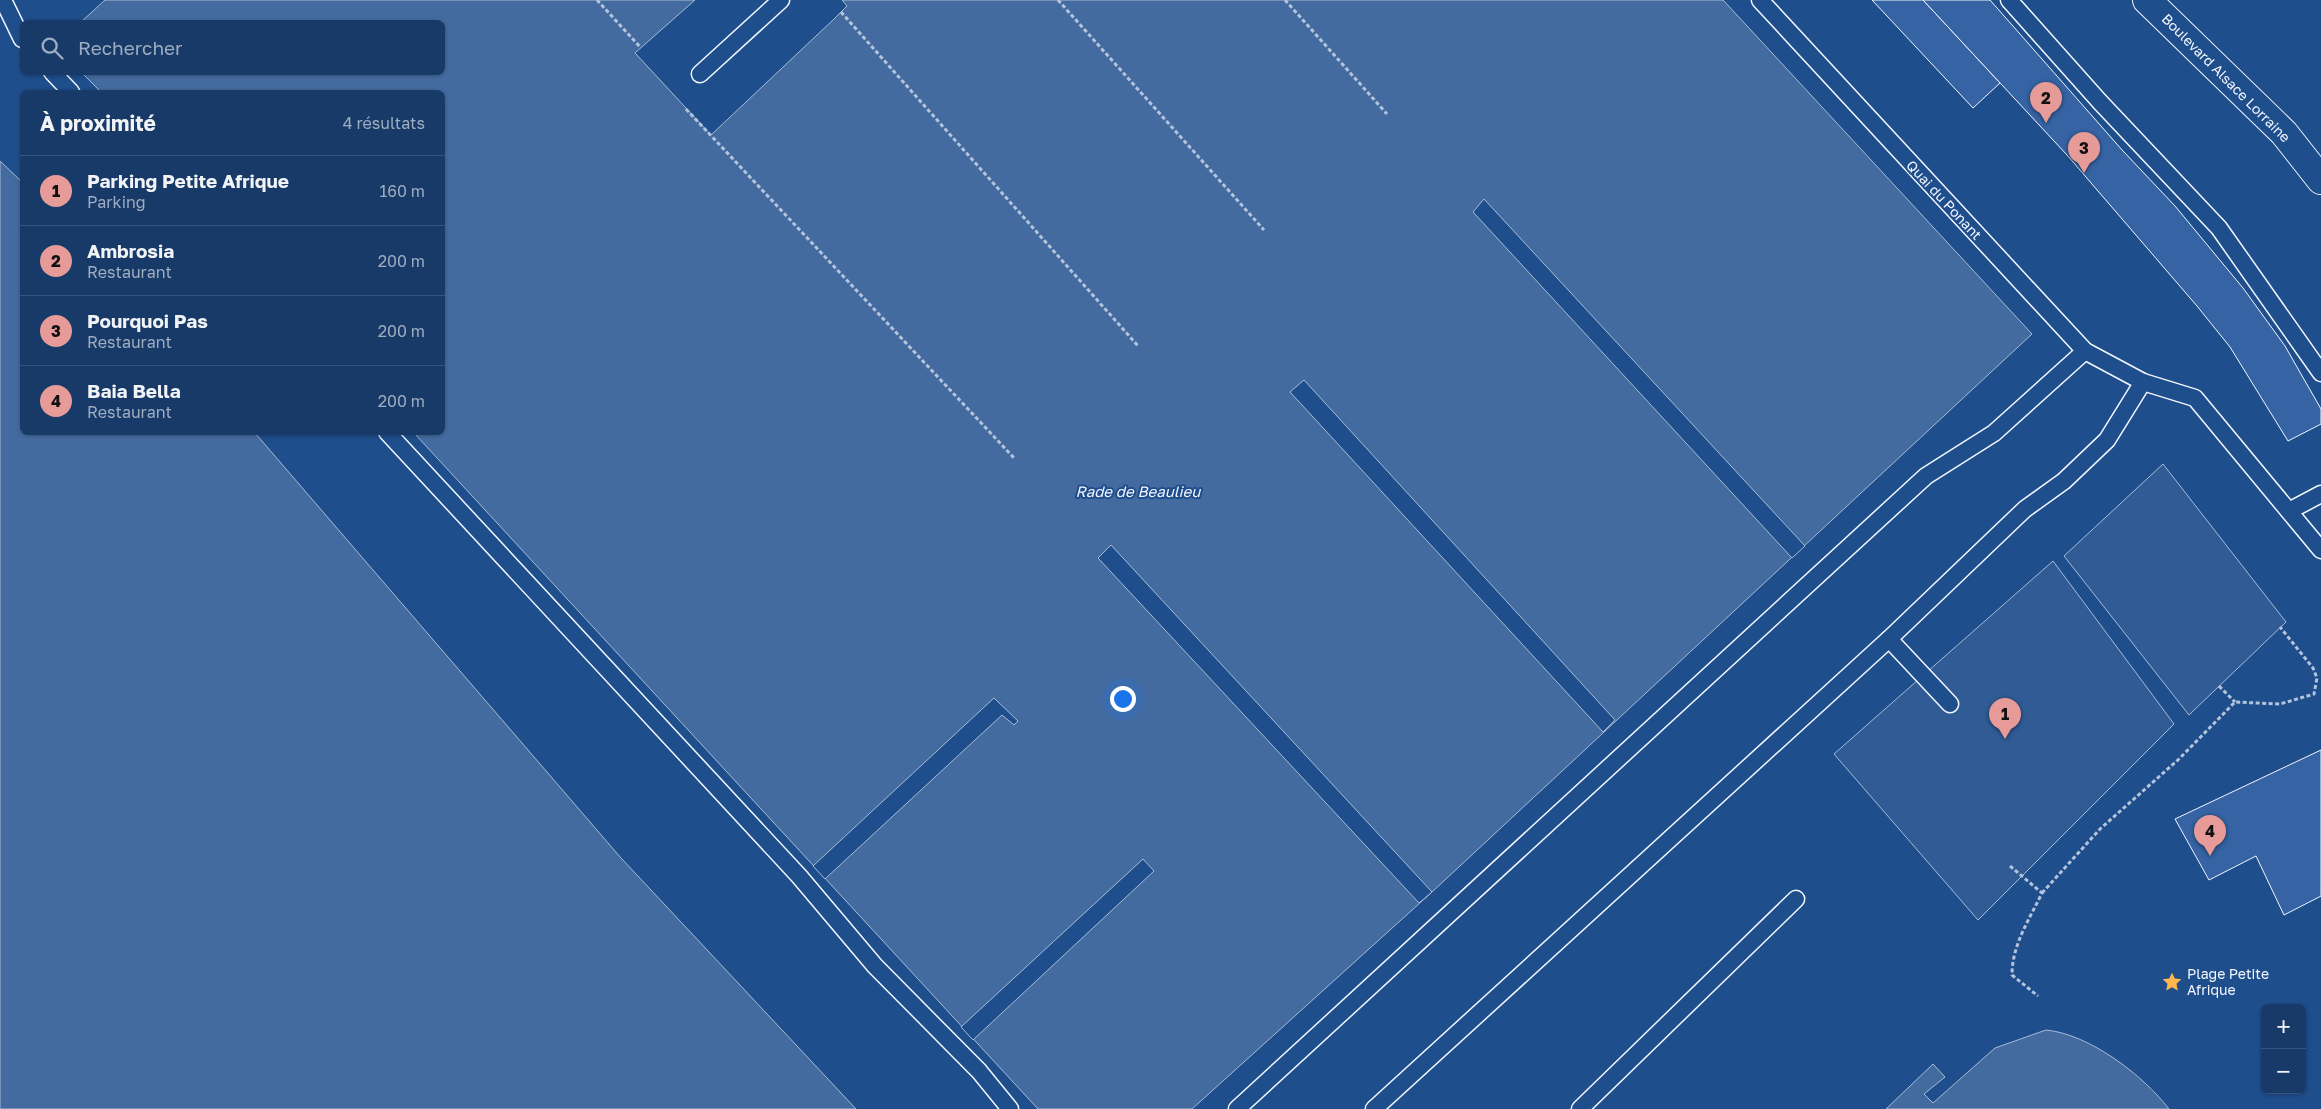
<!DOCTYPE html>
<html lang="fr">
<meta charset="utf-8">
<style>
body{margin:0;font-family:"Golos Text",sans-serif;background:#244571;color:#f1f3f6}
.controls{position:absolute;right:15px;bottom:15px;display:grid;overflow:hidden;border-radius:8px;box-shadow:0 1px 4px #0004}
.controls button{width:45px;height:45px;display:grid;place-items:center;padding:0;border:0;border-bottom:1px solid #36547d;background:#173a69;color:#f1f3f6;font:25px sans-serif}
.you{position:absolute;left:1122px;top:698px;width:18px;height:18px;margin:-12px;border:4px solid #fff;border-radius:50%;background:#1a73e8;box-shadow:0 0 0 8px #1a73e833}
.badge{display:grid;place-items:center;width:32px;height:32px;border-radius:50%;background:#e69b98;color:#111;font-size:16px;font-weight:700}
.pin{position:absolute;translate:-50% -41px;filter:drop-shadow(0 1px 2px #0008)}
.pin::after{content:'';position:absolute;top:26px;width:18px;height:15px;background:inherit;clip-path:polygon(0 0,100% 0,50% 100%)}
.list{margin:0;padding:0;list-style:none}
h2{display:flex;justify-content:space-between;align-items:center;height:65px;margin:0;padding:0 20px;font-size:21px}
h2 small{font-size:16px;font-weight:400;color:#9eadc0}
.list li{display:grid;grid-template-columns:32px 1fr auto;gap:15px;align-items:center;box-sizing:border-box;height:70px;padding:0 20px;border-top:1px solid #36547d}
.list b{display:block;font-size:19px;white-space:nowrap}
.list p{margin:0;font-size:16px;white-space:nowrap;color:#9eadc0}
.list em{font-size:16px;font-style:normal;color:#9eadc0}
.icon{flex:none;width:28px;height:28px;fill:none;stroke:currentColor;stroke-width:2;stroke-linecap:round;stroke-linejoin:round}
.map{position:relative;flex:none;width:2321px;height:1109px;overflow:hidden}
.search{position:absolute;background:#173a69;box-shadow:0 1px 4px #0004;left:20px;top:20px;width:425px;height:55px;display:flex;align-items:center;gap:12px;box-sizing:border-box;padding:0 18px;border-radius:8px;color:#9eadc0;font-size:19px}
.panel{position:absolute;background:#173a69;box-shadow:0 1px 4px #0004;left:20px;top:90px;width:425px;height:345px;border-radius:8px}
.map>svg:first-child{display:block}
</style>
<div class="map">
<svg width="2321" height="1109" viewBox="0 0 2321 1109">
<rect width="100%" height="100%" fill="#1f4e8c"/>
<g fill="#305b95" stroke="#a8bbd7">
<path d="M2163 464 2286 622 2189 715 2064 556Z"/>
<path d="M2053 561 2174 724 1978 920 1834 754Z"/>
</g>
<g fill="#446ba0" stroke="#a8bbd7">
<path d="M105 0H695L635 53 711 135 834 19 847 6 842 0H1723L2032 334 1432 892 1192 1109H1038L414 433 442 432V92H101L82 73 442 72V22H81Z"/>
<path d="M0 161 22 182V432L255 433 621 858 856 1109H0Z"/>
<path d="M2046 1030C2089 1034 2143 1075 2169 1109H1886L1933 1064 1945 1077 1924 1094 1933 1103 1995 1048Z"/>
</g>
<g fill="#1f4e8c" stroke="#a8bbd7">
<path d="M1484 199 1805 546 1792 558 1473 212Z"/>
<path d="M1304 380 1615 720 1603 732 1290 392Z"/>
<path d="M1111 545 1432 892 1419 903 1098 558Z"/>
<path d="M994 698 1018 721 1014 725 1002 715 825 879 813 866Z"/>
<path d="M1143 859 1154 871 973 1040 961 1027Z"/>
</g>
<g fill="#3563a3" stroke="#f2f6ff">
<path d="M1872 0H1923L2000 83 1973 108Z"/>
<path d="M1923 0H1990L2123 151 2175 206 2243 288 2285 346 2321 409V424L2288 441 2230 347 2197 306 2067 155Z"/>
<path d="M2321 750V896L2284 915 2256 856 2209 880 2175 819Z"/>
</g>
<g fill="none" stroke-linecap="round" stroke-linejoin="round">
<defs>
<g id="lane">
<path d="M3 0 22 39"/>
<path d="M1760 0 2085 351 2143 382 2195 398 2321 550"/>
<path d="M2009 0 2100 102 2219 228 2321 373"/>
<path d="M52 72 71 92"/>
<path d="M700 74 781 0"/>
<path d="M387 432 799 876 875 966 979 1071 1010 1109"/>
<path d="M2289 511 2321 494"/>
<path d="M1889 639 1950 704"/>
<path d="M1237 1109 1926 476 1994 433 2085 351"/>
<path d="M1374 1109 1889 639 2025 509 2064 481 2107 440 2143 382"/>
<path d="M1580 1109 1796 899"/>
</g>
<path id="secondary" d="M2147 0 2284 133 2321 180"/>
</defs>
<use href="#lane" stroke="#f2f6ff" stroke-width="19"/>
<use href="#secondary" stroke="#f2f6ff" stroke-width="30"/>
<g stroke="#b3c4dc" stroke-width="3" stroke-dasharray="4 2.5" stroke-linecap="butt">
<path d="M597 0 641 48"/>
<path d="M1058 0 1264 230"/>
<path d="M1285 0 1387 114"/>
<path d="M841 12 1139 347"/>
<path d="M686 109 1015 459"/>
<path d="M2219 686 2235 702"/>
<path d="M2010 866 2042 893C2029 920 2012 945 2012 975L2038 996"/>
<path d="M2042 893 2100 829 2179 759 2235 702 2280 704 2314 694 2317 678 2313 668 2280 627"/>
</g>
<use href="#lane" stroke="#1f4e8c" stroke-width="16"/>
<use href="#secondary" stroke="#1f4e8c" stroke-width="28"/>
</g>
<defs>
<symbol id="sight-bare" viewBox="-9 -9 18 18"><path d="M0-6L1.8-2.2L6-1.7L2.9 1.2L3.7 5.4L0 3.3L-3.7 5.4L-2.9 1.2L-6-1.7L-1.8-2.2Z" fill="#ffb74d" stroke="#1f4e8c" stroke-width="2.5" paint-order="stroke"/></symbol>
</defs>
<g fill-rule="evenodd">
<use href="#sight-bare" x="2158" y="968" width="28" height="28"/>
</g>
<g text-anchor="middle" stroke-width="4" stroke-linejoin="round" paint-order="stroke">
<g font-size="14" fill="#f2f6ff" stroke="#1f4e8c">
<text transform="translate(2226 78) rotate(45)" y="5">Boulevard Alsace Lorraine</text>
<text transform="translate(1944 200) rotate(47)" y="5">Quai du Ponant</text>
</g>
<g font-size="14" fill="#f2f6ff" stroke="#1f4e8c" text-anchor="start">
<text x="2187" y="979">Plage Petite<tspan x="2187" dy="16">Afrique</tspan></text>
</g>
<g font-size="15" font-style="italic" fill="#f2f6ff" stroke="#1f4e8c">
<text x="1138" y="497">Rade de Beaulieu</text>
</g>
</g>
</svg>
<div class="controls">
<button>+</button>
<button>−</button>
</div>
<div class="you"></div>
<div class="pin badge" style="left:2005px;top:739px">1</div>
<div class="pin badge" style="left:2046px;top:123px">2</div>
<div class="pin badge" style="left:2084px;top:173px">3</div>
<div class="pin badge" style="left:2210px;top:856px">4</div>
<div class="search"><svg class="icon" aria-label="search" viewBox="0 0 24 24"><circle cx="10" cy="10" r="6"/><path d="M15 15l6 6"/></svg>Rechercher</div>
<section class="panel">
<h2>À proximité<small>4 résultats</small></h2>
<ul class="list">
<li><span class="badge">1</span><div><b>Parking Petite Afrique</b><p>Parking</p></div><em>160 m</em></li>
<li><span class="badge">2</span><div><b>Ambrosia</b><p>Restaurant</p></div><em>200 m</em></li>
<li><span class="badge">3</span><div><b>Pourquoi Pas</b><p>Restaurant</p></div><em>200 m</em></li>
<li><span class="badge">4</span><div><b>Baia Bella</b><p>Restaurant</p></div><em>200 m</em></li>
</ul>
</section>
</div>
